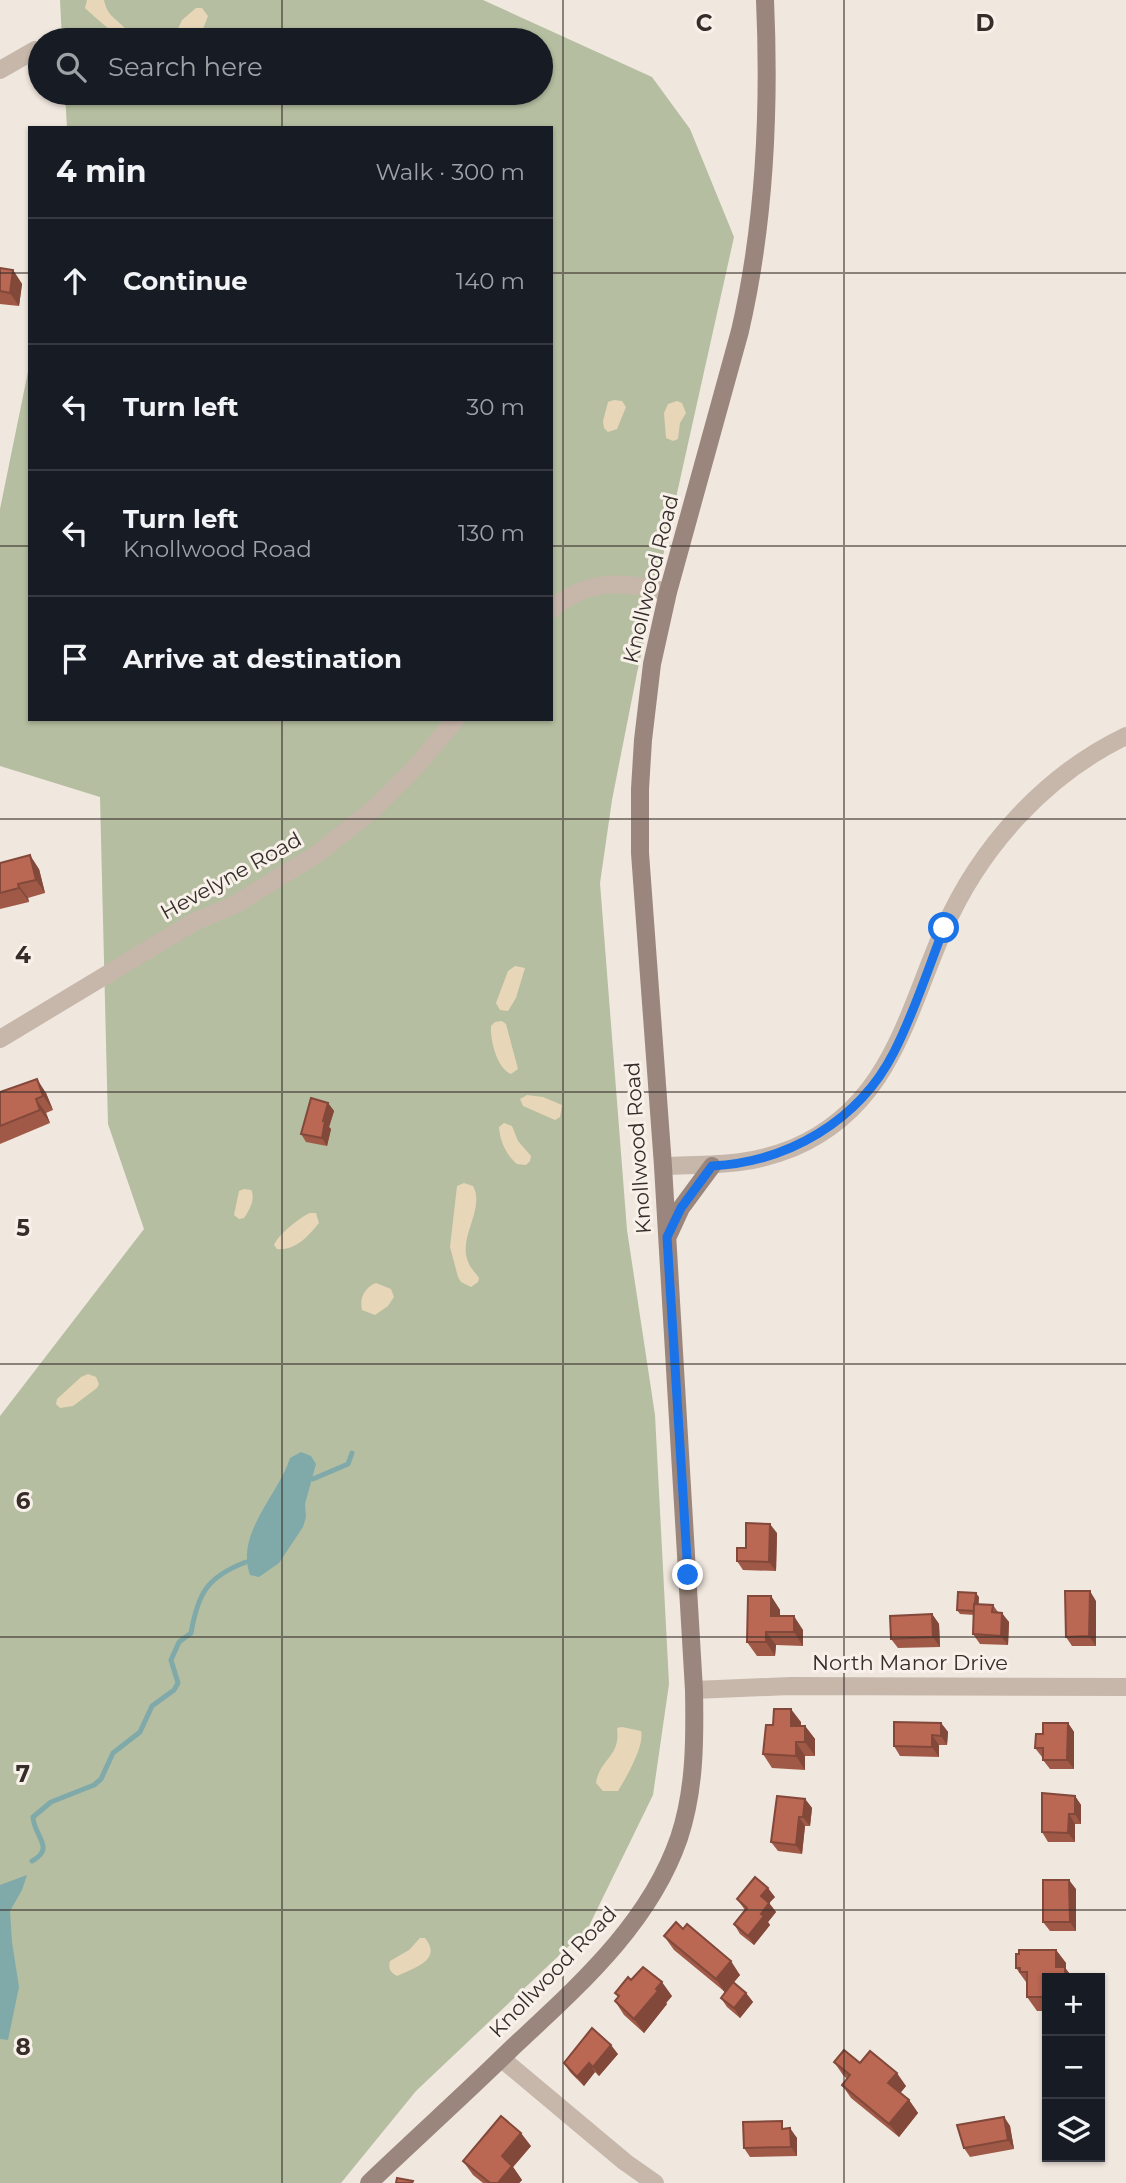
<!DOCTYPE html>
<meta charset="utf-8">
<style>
body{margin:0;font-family:Montserrat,sans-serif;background:#20242c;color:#f1f3f6}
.controls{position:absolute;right:21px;bottom:21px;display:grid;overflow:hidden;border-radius:0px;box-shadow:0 2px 5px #0004}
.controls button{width:63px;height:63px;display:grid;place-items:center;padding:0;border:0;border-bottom:2px solid #363941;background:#171b24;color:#f1f3f6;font:35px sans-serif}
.stop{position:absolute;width:21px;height:21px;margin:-16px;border:5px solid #1a73e8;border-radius:50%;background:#fff}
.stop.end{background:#1a73e8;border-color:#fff;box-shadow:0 2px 7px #0008}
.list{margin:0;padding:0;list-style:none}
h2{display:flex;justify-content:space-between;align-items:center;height:91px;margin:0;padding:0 28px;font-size:30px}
h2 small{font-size:23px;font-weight:400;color:#9ea1a6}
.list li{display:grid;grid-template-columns:46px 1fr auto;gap:21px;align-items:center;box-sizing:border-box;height:126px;padding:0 28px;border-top:2px solid #363941}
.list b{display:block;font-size:26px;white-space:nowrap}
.list p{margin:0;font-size:23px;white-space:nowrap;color:#9ea1a6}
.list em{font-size:23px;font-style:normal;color:#9ea1a6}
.icon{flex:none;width:38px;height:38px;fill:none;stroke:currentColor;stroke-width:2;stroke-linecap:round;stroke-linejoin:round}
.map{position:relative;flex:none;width:1126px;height:2183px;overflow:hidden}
.search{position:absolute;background:#171b24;box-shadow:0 2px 5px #0004;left:28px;top:28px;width:525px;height:77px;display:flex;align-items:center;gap:18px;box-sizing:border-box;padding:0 24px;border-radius:38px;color:#9ea1a6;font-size:26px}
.panel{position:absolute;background:#171b24;box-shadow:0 2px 5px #0004;left:28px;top:126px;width:525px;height:595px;border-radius:0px}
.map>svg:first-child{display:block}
</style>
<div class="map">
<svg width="1126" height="2183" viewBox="0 0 1126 2183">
<rect width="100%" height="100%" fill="#f0e7de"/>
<path fill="#b5bea0" d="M60 0H483L652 77 690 129 734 237 637 673 612 800 600 883 627 1230 655 1415 669 1684 653 1795 588 1928 416 2091 341 2183H0V1416L144 1229 108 1124 100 797 0 766V509L30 362V719H551V128H67L65 93H541V40H62Z"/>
<g fill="#e8d6b8">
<path d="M87 0H104C107 15 115 18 125 28L124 35 120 37C114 34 89 12 85 8Z"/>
<path d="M196 8H202L208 16 203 29 185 34 182 40H164L178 29 182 20Z"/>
<path d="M614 400 622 401 626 407 617 429 608 432 604 428 603 421 608 402Z"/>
<path d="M677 401 682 403 686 413 680 423 678 439 673 441 666 438 664 413 668 404Z"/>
<path d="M515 966 525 968 516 998 508 1011 500 1010 496 1003 508 971Z"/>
<path d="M502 1021 506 1024 518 1069 511 1074C497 1069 490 1040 491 1026L495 1022Z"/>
<path d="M527 1095 543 1097 562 1105 560 1117 555 1120 523 1106 520 1099Z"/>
<path d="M504 1123 512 1126 518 1141 531 1156 530 1161 526 1165 517 1164C506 1155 500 1141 499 1127Z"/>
<path d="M464 1183 473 1186C486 1210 456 1238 469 1264 471 1269 476 1273 479 1278L478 1282 471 1287 461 1282 458 1277 450 1247 457 1186Z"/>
<path d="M244 1189 251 1190C256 1198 249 1211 244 1218L239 1219 234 1215 239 1191Z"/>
<path d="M310 1213H316L319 1223C308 1236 296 1251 277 1249L274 1245C278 1235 300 1217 310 1213Z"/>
<path d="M376 1283 391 1289 394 1297 388 1306 375 1315 362 1310C359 1298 365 1287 376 1283Z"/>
<path d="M88 1374 96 1377 99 1384 97 1388 73 1406 60 1408 56 1404 57 1399 81 1377Z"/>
<path d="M622 1727 641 1731C645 1745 626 1778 618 1791H603L596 1783C600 1758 621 1757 617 1728Z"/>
<path d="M420 1938H425C443 1960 414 1968 397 1976 390 1972 388 1969 390 1961L409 1950Z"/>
</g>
<g fill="#80aaaa">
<path d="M301 1452 311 1456 316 1464 305 1504 306 1517 303 1527 279 1563 259 1577 250 1575C235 1533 279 1494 290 1458Z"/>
<path d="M27 1875 22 1890 10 1911 12 1942 19 1987 8 2040 0 2039V1885Z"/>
</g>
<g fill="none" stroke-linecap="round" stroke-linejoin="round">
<g stroke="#80aaaa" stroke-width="5">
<path d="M313 1479 348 1464 352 1453"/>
<path d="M32 1861C56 1848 34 1837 33 1817L51 1802 94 1785 101 1779 113 1753 140 1732 152 1706 174 1690 178 1683 171 1660 179 1642 191 1633C198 1593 207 1577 246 1562"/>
</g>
<g stroke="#c7b7ab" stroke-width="18">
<path d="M0 70 35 50"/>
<path d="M551 610C586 578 625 581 668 592"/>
<path d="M0 1039 194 922 234 905 317 854 376 807 415 768 456 719"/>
<path d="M663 1166C711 1164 746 1167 793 1148 890 1107 906 1015 944 929 980 847 1045 775 1126 736"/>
<path d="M694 1690 790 1686 1126 1687"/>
<path d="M502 2059 625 2162 655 2183"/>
</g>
<g stroke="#9a867d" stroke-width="18">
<path d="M669 1234 681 1208 712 1166"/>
<path d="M369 2183C416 2138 465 2094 512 2048 577 1987 649 1925 679 1838 695 1790 695 1740 694 1690L663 1166 640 853V789L643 740 652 664 668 592 740 331C765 223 770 111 765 0"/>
</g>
</g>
<g fill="#a05947">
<path d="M0 268 13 270 22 284 19 306 0 304Z"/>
<path d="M0 863 39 869 45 893 28 898 29 902 0 909Z"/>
<path d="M0 1092 46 1093 53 1110 46 1113 50 1123 0 1144Z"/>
<path d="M328 1103 334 1111 329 1127 331 1129 327 1146 306 1142 301 1134Z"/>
<path d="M777 1533 776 1571 743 1570 737 1561 746 1548Z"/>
<path d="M771 1596 780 1610V1616L803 1630V1646L776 1645 775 1656H757L747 1642Z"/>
<path d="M979 1597 978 1604 993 1605 998 1612 1009 1622 1008 1645 980 1644 973 1634 974 1615 960 1614 957 1610Z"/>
<path d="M1096 1601V1646H1072L1066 1637Z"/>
<path d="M932 1614 939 1624 940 1647 898 1648 891 1639Z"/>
<path d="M801 1722V1726H805L815 1739V1756H805V1770L772 1768 763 1754Z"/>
<path d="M941 1723 948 1732 947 1745H939V1757L900 1756 894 1746Z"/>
<path d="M1068 1723 1074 1732V1769H1050L1043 1760V1757H1042L1035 1748 1043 1734Z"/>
<path d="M1075 1796 1081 1805V1824H1075V1842H1048L1042 1832Z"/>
<path d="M805 1799 812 1808 810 1826H805L802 1854 778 1851 771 1842Z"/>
<path d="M1076 1889V1931H1050L1043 1922Z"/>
<path d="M775 1897 769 1903 776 1912 768 1922 770 1925 754 1945 740 1934 734 1924 745 1910 737 1899Z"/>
<path d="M683 1929 740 1975 734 1982 746 1993 753 2002 740 2018 727 2007 721 1998 725 1992 674 1950 664 1936Z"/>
<path d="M1056 1950 1066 1963V1969L1071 1976H1075L1077 1978H1047V2011H1037L1027 1997V1982H1026L1016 1968Z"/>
<path d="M631 1980 672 1996 666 2003 667 2004 644 2033 624 2015 615 2001 618 1997 615 1993Z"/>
<path d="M618 2054 599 2076 595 2072 584 2086 570 2072 564 2063Z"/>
<path d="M834 2062 860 2063 906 2086 900 2093 909 2100 918 2113 899 2137 851 2098 842 2085 847 2079 843 2075Z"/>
<path d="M1004 2117 1010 2126 1014 2149 970 2157 964 2148Z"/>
<path d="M787 2128 797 2138V2156L750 2157 744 2148Z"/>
<path d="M531 2146 513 2167 522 2180 519 2183H483L473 2175 463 2161Z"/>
</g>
<g fill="#82483a">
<path d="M13 270 22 284 19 306 10 293Z"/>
<path d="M30 855 39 869 45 893 36 880Z"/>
<path d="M18 884 28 898 29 902 19 888Z"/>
<path d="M37 1079 46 1093 53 1110 43 1096Z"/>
<path d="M36 1099 46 1113 50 1123 40 1110Z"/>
<path d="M328 1103 334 1111 329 1127 331 1129 327 1146 322 1138 323 1121Z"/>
<path d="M770 1524 777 1533 776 1571 769 1562Z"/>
<path d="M1090 1591 1096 1601V1646L1089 1636Z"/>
<path d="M976 1593 979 1597 978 1615 975 1611Z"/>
<path d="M771 1596 780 1610V1630L771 1616Z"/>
<path d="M1002 1613 1009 1622 1008 1645 1001 1636Z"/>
<path d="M932 1614 939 1624 940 1647 933 1637Z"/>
<path d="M794 1616 803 1630V1646L794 1632Z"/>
<path d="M766 1632 776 1645 775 1656 766 1642Z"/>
<path d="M791 1709 801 1722 800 1739 791 1726Z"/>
<path d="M941 1723 948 1732 947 1745 941 1736Z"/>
<path d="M1068 1723 1074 1732V1769L1067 1760Z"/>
<path d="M805 1726 815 1739V1756L805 1742Z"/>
<path d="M932 1735 939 1745V1757L932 1747Z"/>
<path d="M796 1742 805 1756V1770L796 1756Z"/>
<path d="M1075 1796 1081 1805V1824L1075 1814Z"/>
<path d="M805 1799 812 1808 810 1826 803 1817Z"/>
<path d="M1069 1814 1075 1824V1842L1068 1833Z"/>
<path d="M799 1817 805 1826 802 1854 796 1845Z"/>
<path d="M1069 1880 1076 1889V1931L1070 1922Z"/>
<path d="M768 1888 775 1897 769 1903 776 1912 768 1922 770 1925 754 1945 748 1936 761 1914V1896Z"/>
<path d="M1056 1950 1066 1963V1969L1073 1978H1066L1056 1967Z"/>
<path d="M731 1961 740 1975 725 1993 716 1979Z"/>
<path d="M662 1982 672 1996 666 2003 667 2004 644 2033 634 2019Z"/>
<path d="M746 1993 753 2002 740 2018 734 2008Z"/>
<path d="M611 2045 618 2054 599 2076 593 2067Z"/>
<path d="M589 2063 595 2072 584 2086 577 2077Z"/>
<path d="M897 2073 906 2086 898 2096 888 2083Z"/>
<path d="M909 2100 918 2113 899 2137 889 2124Z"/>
<path d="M1004 2117 1010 2126 1014 2149 1008 2140Z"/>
<path d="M790 2128 797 2138V2156L791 2147Z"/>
<path d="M521 2133 531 2146 513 2167 522 2180 519 2183H498L502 2156Z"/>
</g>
<g fill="#ba6753" stroke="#82483a" stroke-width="2">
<path d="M0 268 13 270 10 293 0 291Z"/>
<path d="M30 855 36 880 18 884 19 888 0 893V863Z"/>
<path d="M37 1079 43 1096 36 1099 40 1110 0 1126V1092Z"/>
<path d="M311 1098 328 1103 323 1121H325L322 1138 301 1134Z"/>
<path d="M746 1523 770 1524 769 1562 737 1561V1548H746Z"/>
<path d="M1065 1591H1090L1089 1636 1066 1637Z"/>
<path d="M958 1592 976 1593 974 1611 957 1610Z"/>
<path d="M748 1596H771V1616H794V1632H766V1642H747Z"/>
<path d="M974 1604 993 1605 992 1612 1002 1613 1001 1636 973 1634Z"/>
<path d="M932 1614 933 1637 891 1639 890 1616Z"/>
<path d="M774 1709H791V1726H805V1742H796V1756L763 1754 766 1725H773Z"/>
<path d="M894 1722 941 1723V1736L932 1735V1747L894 1746Z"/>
<path d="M1043 1723H1068L1067 1760H1043V1748H1035L1036 1734H1043Z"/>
<path d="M1042 1793 1075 1796V1814H1069L1068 1833 1042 1832Z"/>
<path d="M777 1796 805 1799 803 1817H799L796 1845 771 1842Z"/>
<path d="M755 1877 768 1888 761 1896 769 1903 761 1914 764 1916 748 1936 734 1924 747 1908 737 1899Z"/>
<path d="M1043 1880H1069L1070 1922H1043Z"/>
<path d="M676 1922 683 1929 687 1924 731 1961 716 1979 664 1936Z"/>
<path d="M1019 1950H1056V1967H1065V1977L1075 1976 1076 1978H1047V1997H1027V1972H1020V1968H1016V1954H1019Z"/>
<path d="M643 1967 662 1982 656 1989 658 1991 634 2019 615 2001 619 1996 615 1993 628 1977 631 1980Z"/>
<path d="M733 1982 746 1993 734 2008 721 1998Z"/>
<path d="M592 2028 611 2045 593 2067 589 2063 577 2077 564 2063Z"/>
<path d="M844 2050 860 2063 870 2051 897 2073 888 2083 909 2100 889 2124 842 2085 850 2075 834 2062Z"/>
<path d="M501 2116 521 2133 502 2156 512 2166 498 2183H490L463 2161Z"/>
<path d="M1004 2117 1008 2140 964 2148 957 2125Z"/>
<path d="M782 2121V2129L790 2128 791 2147 744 2148 743 2122Z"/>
<path d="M397 2178 413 2181 412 2183H396Z"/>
</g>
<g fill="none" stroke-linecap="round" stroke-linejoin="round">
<path stroke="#1a73e8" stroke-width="9" d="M688 1575 667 1237 681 1208 712 1166C788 1162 859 1121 894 1052 914 1013 928 969 944 928"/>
</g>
<path fill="none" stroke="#362d2a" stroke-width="2" stroke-opacity="0.55" d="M282 0V40M563 0V2183M844 0V2183M282 93V128M0 273H30M551 273H1126M0 546H30M551 546H1126M282 719V2183M0 819H1126M0 1092H1126M0 1364H1126M0 1637H1126M0 1910H1126"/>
<g text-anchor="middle" stroke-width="6" stroke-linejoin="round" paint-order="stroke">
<g font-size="21" fill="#362d2a" stroke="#f8f1ea">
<text transform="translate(651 579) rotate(-76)" y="7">Knollwood Road</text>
<text transform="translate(231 876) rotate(-29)" y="7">Hevelyne Road</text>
<text transform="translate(638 1148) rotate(-94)" y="7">Knollwood Road</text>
<text x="910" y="1670">North Manor Drive</text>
<text transform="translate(553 1972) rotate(-46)" y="7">Knollwood Road</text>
</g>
</g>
<g font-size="23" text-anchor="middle" font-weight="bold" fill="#362d2a" stroke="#f8f1ea" stroke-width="6" stroke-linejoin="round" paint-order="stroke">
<text x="704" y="31">C</text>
<text x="985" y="31">D</text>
<text x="23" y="963">4</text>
<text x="23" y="1236">5</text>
<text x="23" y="1509">6</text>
<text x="23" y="1782">7</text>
<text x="23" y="2055">8</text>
</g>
</svg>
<div class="controls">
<button>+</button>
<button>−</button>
<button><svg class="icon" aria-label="layers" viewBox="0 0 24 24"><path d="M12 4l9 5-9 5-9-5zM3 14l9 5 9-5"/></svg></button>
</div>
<div class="stop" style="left:944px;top:928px"></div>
<div class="stop end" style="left:688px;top:1575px"></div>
<div class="search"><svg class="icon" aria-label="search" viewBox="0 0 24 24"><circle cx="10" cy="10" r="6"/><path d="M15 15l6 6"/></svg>Search here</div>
<section class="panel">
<h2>4 min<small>Walk · 300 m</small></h2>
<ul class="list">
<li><svg class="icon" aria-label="ahead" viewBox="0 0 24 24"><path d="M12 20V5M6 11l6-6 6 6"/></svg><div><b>Continue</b></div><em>140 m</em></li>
<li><svg class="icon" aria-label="left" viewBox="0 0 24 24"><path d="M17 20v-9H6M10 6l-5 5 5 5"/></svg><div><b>Turn left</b></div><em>30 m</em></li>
<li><svg class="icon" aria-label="left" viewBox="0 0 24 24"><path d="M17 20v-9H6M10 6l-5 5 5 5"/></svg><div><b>Turn left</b><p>Knollwood Road</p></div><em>130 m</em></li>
<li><svg class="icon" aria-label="arrive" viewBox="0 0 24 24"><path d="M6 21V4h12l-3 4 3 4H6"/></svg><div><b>Arrive at destination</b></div></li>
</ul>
</section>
</div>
